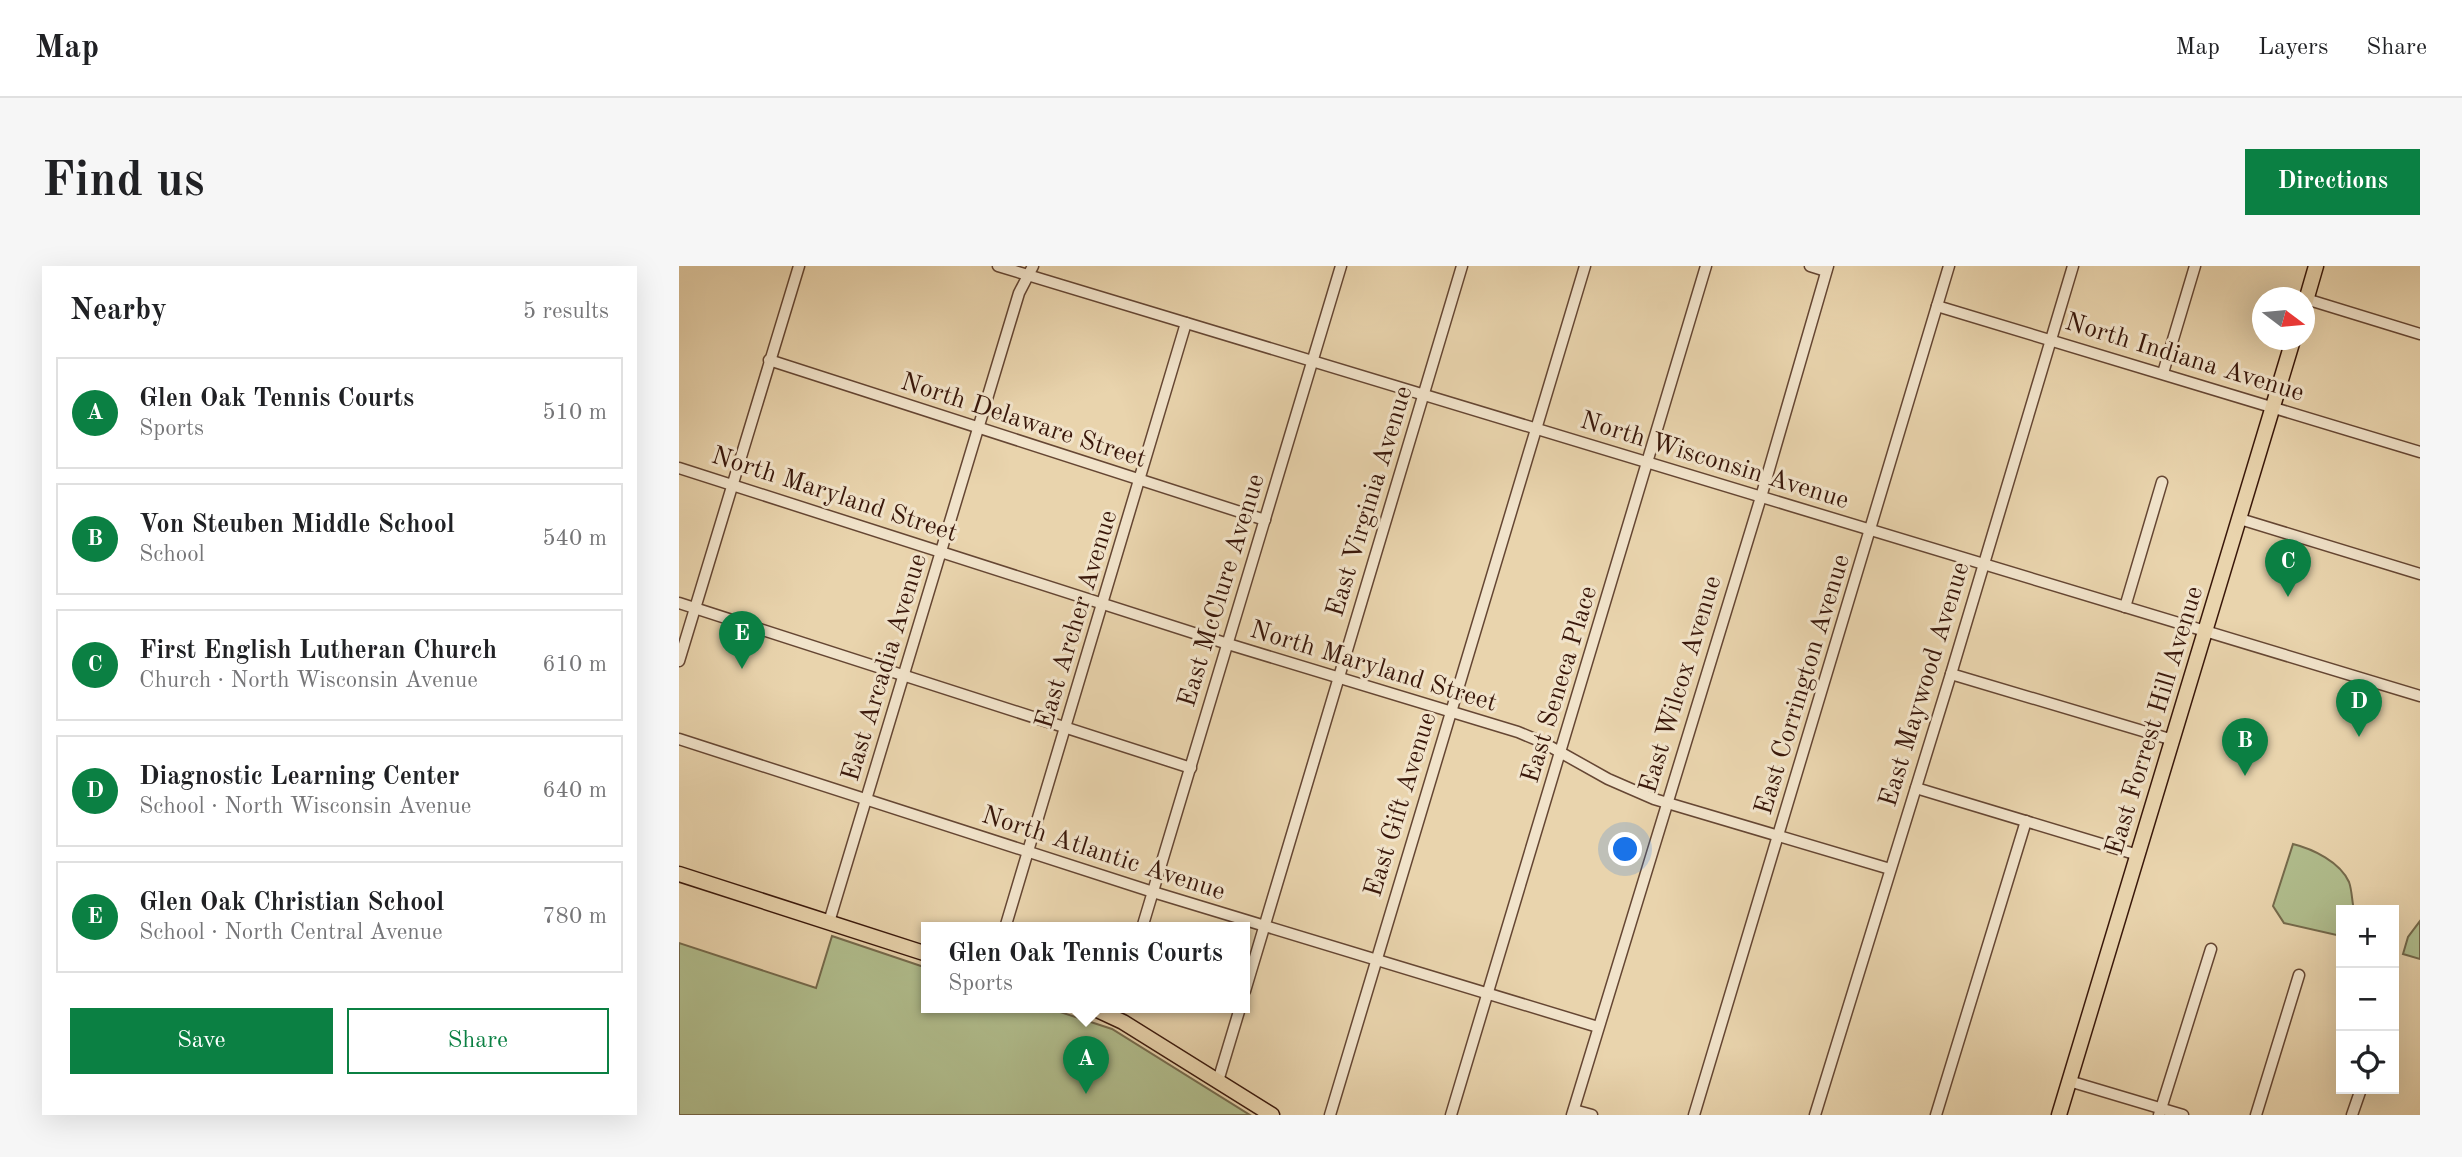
<!DOCTYPE html>
<meta charset="utf-8">
<style>
body{margin:0;font-family:"Old Standard TT",serif;background:#f6f6f6;color:#202124}
.controls{position:absolute;right:21px;bottom:21px;display:grid;overflow:hidden;border-radius:0px;box-shadow:0 7px 28px #0002}
.controls button{width:63px;height:63px;display:grid;place-items:center;padding:0;border:0;border-bottom:2px solid #e0e0e0;background:#fff;color:#202124;font:35px sans-serif}
.compass{position:absolute;left:1573px;top:21px;width:63px;height:63px;border-radius:50%;background:#fff;box-shadow:0 7px 28px #0002;rotate:106deg}
.you{position:absolute;left:947px;top:584px;width:24px;height:24px;margin:-18px;border:5px solid #fff;border-radius:50%;background:#1a73e8;box-shadow:0 0 0 10px #1a73e833}
.badge{display:grid;place-items:center;width:46px;height:46px;border-radius:50%;background:#0b8043;color:#fff;font-size:23px;font-weight:700}
.pin{position:absolute;translate:-50% -58px;filter:drop-shadow(0 2px 4px #0008)}
.pin::after{content:'';position:absolute;top:37px;width:24px;height:21px;background:inherit;clip-path:polygon(0 0,100% 0,50% 100%)}
.popup{position:absolute;left:242px;top:656px;width:329px;height:91px;box-sizing:border-box;display:grid;place-content:center;border-radius:0px;background:#fff;filter:drop-shadow(0 2px 5px #0005);font-size:23px;white-space:nowrap;color:#757577}
.popup b{font-size:26px;color:#202124}
.popup::after{content:'';position:absolute;left:50%;top:100%;margin-left:-14px;border:14px solid transparent;border-top-color:#fff}
.list{margin:0;padding:0;list-style:none}
h2{display:flex;justify-content:space-between;align-items:center;height:91px;margin:0;padding:0 28px;font-size:30px}
h2 small{font-size:23px;font-weight:400;color:#757577}
.list li{display:grid;grid-template-columns:46px 1fr auto;gap:21px;align-items:center;box-sizing:border-box;height:112px;margin:0 14px 14px;padding:0 14px;border:2px solid #e0e0e0;border-radius:0px}
.list b{display:block;font-size:26px;white-space:nowrap}
.list p{margin:0;font-size:23px;white-space:nowrap;color:#757577}
.list em{font-size:23px;font-style:normal;color:#757577}
.actions{display:flex;gap:14px;padding:21px 28px}
.actions a{flex:1;padding:16px 0;border:2px solid #0b8043;border-radius:0px;text-align:center;font-size:24px;color:#0b8043}
.actions .main{background:#0b8043;color:#fff}
.icon{flex:none;width:38px;height:38px;fill:none;stroke:currentColor;stroke-width:2;stroke-linecap:round;stroke-linejoin:round}
.map{position:relative;flex:none;width:1741px;height:849px;overflow:hidden;border-radius:0px}
header{display:flex;align-items:center;gap:42px;box-sizing:border-box;height:98px;padding:0 35px;background:#fff;border-bottom:2px solid #e0e0e0}
header strong{font-size:33px}
nav{display:flex;gap:38px;margin-inline-start:auto;font-size:24px}
.intro{display:flex;align-items:center;justify-content:space-between;box-sizing:border-box;height:168px;padding:0 42px}
h1{margin:0;font-size:49px}
.button{padding:18px 32px;border-radius:0px;background:#0b8043;color:#fff;font-size:24px;font-weight:700}
main{display:flex;gap:42px;padding:0 42px}
aside{flex:1;background:#fff;border-radius:0px;box-shadow:0 7px 28px #0002}
.map>svg:first-child{display:block}
</style>
<header>
<strong>Map</strong>
<nav><a>Map</a><a>Layers</a><a>Share</a></nav>
</header>
<div class="intro"><h1>Find us</h1><a class="button">Directions</a></div>
<main>
<aside>
<h2>Nearby<small>5 results</small></h2>
<ul class="list">
<li><span class="badge">A</span><div><b>Glen Oak Tennis Courts</b><p>Sports</p></div><em>510 m</em></li>
<li><span class="badge">B</span><div><b>Von Steuben Middle School</b><p>School</p></div><em>540 m</em></li>
<li><span class="badge">C</span><div><b>First English Lutheran Church</b><p>Church · North Wisconsin Avenue</p></div><em>610 m</em></li>
<li><span class="badge">D</span><div><b>Diagnostic Learning Center</b><p>School · North Wisconsin Avenue</p></div><em>640 m</em></li>
<li><span class="badge">E</span><div><b>Glen Oak Christian School</b><p>School · North Central Avenue</p></div><em>780 m</em></li>
</ul>
<div class="actions"><a class="main">Save</a><a>Share</a></div>
</aside>
<div class="map">
<svg width="1741" height="849" viewBox="0 0 1741 849">
<rect width="100%" height="100%" fill="#e9d4ad"/>
<filter id="stains"><feTurbulence type="fractalNoise" baseFrequency=".00286" numOctaves="4"/><feColorMatrix values="0 0 0 0 .2 0 0 0 0 .09 0 0 0 0 .02 0 0 0 .5 -.17"/></filter>
<radialGradient id="worn" r=".72"><stop offset=".6" stop-color="#630" stop-opacity="0"/><stop offset="1" stop-color="#630" stop-opacity=".3"/></radialGradient>
<g fill="#b1be8e" stroke="#756a4c" stroke-width="2">
<path d="M1614 578C1634 583 1661 596 1670 616 1673 624 1673 636 1675 644H1662V670L1605 657 1594 640Z"/>
<path d="M1741 655V693L1724 688 1729 671Z"/>
<path d="M153 670 248 702V742H369L433 763 571 849H0V677L137 722Z"/>
</g>
<g fill="none" stroke-linecap="round" stroke-linejoin="round">
<defs>
<g id="minor">
<path d="M319 0 1741 430"/>
<path d="M1131 0 1147 5"/>
<path d="M1627 33 1741 68"/>
<path d="M1258 40 1741 186"/>
<path d="M90 94 586 254"/>
<path d="M1484 107 1516 0"/>
<path d="M0 202 549 378 839 466 863 476 929 513 975 533 1211 603"/>
<path d="M1561 253 1741 308"/>
<path d="M0 337 512 502"/>
<path d="M1446 341 1483 216"/>
<path d="M0 395 120 0"/>
<path d="M1272 408 1494 474"/>
<path d="M0 473 474 626 919 761"/>
<path d="M1237 522 1459 589"/>
<path d="M150 656 340 27 354 0"/>
<path d="M326 662 507 57"/>
<path d="M463 662 662 0"/>
<path d="M566 725 783 0"/>
<path d="M539 815 561 742"/>
<path d="M1390 815 1504 849"/>
<path d="M895 844 913 849"/>
<path d="M651 849 906 0"/>
<path d="M772 849 1027 0"/>
<path d="M893 849 1082 231 1149 0"/>
<path d="M1015 849 1270 0"/>
<path d="M1136 849 1272 408 1394 0"/>
<path d="M1257 849 1347 555"/>
<path d="M1480 849 1532 683"/>
<path d="M1577 849 1620 709"/>
<path d="M1673 849 1682 823"/>
</g>
<g id="major">
<path d="M1626 38 1637 0"/>
<path d="M0 608 248 688"/>
<path d="M414 742 444 756 593 849"/>
<path d="M1380 849 1614 74"/>
</g>
</defs>
<use href="#minor" stroke="#654633" stroke-width="13"/>
<use href="#major" stroke="#39170a" stroke-width="17"/>
<use href="#minor" stroke="#f1e3ca" stroke-width="10"/>
<use href="#major" stroke="#e9d4ad" stroke-width="14"/>
</g>
<g text-anchor="middle" stroke-width="6" stroke-linejoin="round" paint-order="stroke">
<g font-size="26" fill="#39170a" stroke="#f1e3ca">
<text transform="translate(1506 90) rotate(17)" y="9">North Indiana Avenue</text>
<text transform="translate(345 153) rotate(18)" y="9">North Delaware Street</text>
<text transform="translate(1036 193) rotate(17)" y="9">North Wisconsin Avenue</text>
<text transform="translate(156 227) rotate(18)" y="9">North Maryland Street</text>
<text transform="translate(689 235) rotate(-73)" y="9">East Virginia Avenue</text>
<text transform="translate(541 324) rotate(-73)" y="9">East McClure Avenue</text>
<text transform="translate(396 353) rotate(-73)" y="9">East Archer Avenue</text>
<text transform="translate(695 399) rotate(17)" y="9">North Maryland Street</text>
<text transform="translate(204 401) rotate(-73)" y="9">East Arcadia Avenue</text>
<text transform="translate(879 418) rotate(-73)" y="9">East Seneca Place</text>
<text transform="translate(1000 418) rotate(-73)" y="9">East Wilcox Avenue</text>
<text transform="translate(1122 418) rotate(-73)" y="9">East Corrington Avenue</text>
<text transform="translate(1244 418) rotate(-73)" y="9">East Maywood Avenue</text>
<text transform="translate(1474 454) rotate(-73)" y="9">East Forrest Hill Avenue</text>
<text transform="translate(720 538) rotate(-73)" y="9">East Gift Avenue</text>
<text transform="translate(425 586) rotate(18)" y="9">North Atlantic Avenue</text>
</g>
</g>
<rect width="100%" height="100%" filter="url(#stains)"/>
<rect width="100%" height="100%" fill="url(#worn)"/>
</svg>
<div class="controls">
<button>+</button>
<button>−</button>
<button><svg class="icon" aria-label="locate" viewBox="0 0 24 24"><circle cx="12" cy="12" r="6"/><path d="M12 2v4M12 18v4M2 12h4M18 12h4"/></svg></button>
</div>
<svg class="compass" viewBox="-18 -18 36 36"><path d="M0-13l5 13h-10z" fill="#e53935"/><path d="M0 13l5-13h-10z" fill="#757577"/></svg>
<div class="you"></div>
<div class="pin badge" style="left:407px;top:828px">A</div>
<div class="popup"><b>Glen Oak Tennis Courts</b>Sports</div>
<div class="pin badge" style="left:1566px;top:510px">B</div>
<div class="pin badge" style="left:1609px;top:331px">C</div>
<div class="pin badge" style="left:1680px;top:471px">D</div>
<div class="pin badge" style="left:63px;top:403px">E</div>
</div>
</main>
